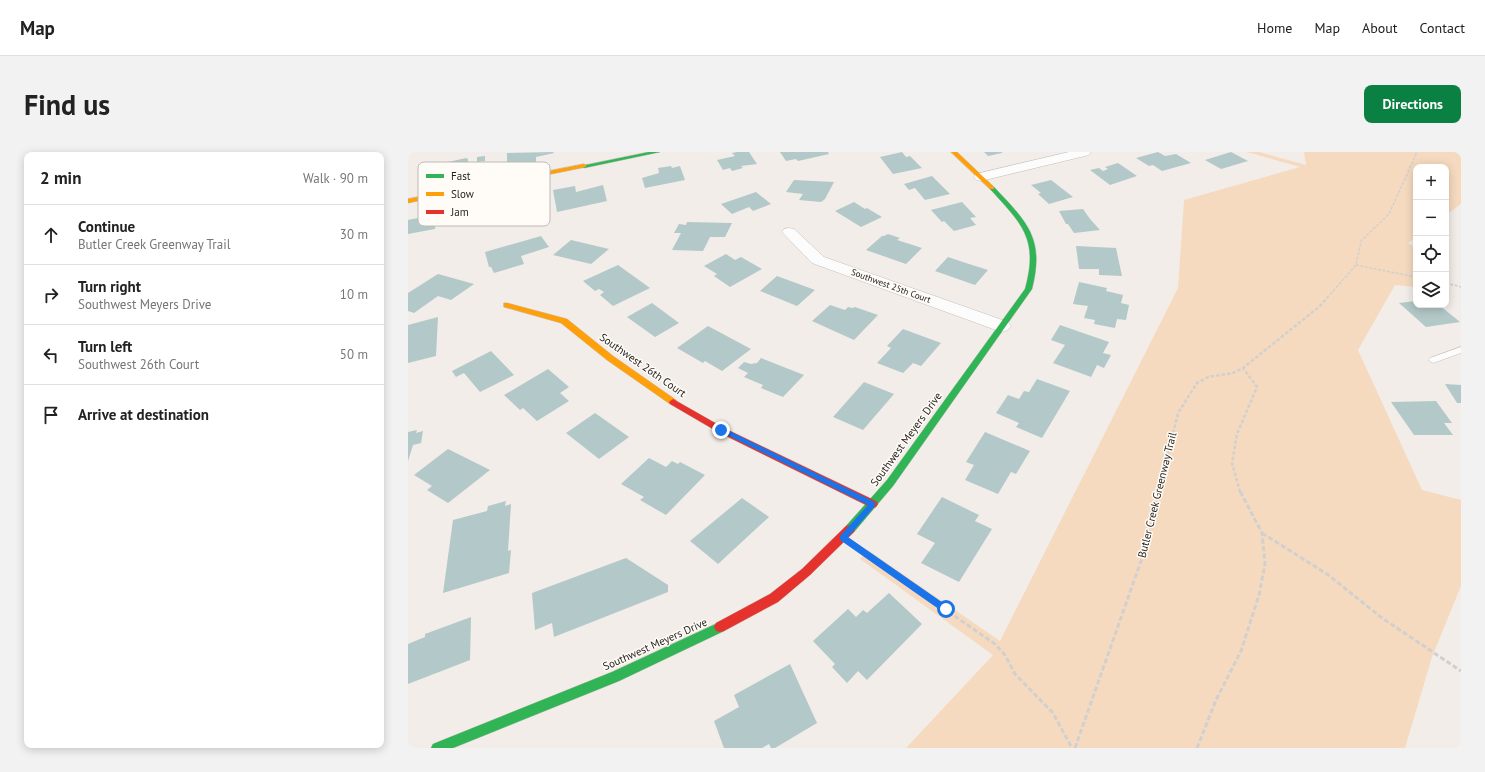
<!DOCTYPE html>
<meta charset="utf-8">
<style>
body{margin:0;font-family:"PT Sans",sans-serif;background:#f2f2f2;color:#222}
.controls{position:absolute;right:12px;top:12px;display:grid;overflow:hidden;border-radius:8px;box-shadow:0 2px 10px #0003}
.controls button{width:36px;height:36px;display:grid;place-items:center;padding:0;border:0;border-bottom:1px solid #e0e0e0;background:#fff;color:#222;font:20px sans-serif}
.stop{position:absolute;width:12px;height:12px;margin:-9px;border:3px solid #1a73e8;border-radius:50%;background:#fff}
.stop.end{background:#1a73e8;border-color:#fff;box-shadow:0 1px 4px #0008}
.list{margin:0;padding:0;list-style:none}
h2{display:flex;justify-content:space-between;align-items:center;height:52px;margin:0;padding:0 16px;font-size:17px}
h2 small{font-size:13px;font-weight:400;color:#767676}
.list li{display:grid;grid-template-columns:26px 1fr auto;gap:12px;align-items:center;box-sizing:border-box;height:60px;padding:0 16px;border-top:1px solid #e0e0e0}
.list b{display:block;font-size:15px;white-space:nowrap}
.list p{margin:0;font-size:13px;white-space:nowrap;color:#767676}
.list em{font-size:13px;font-style:normal;color:#767676}
.icon{flex:none;width:22px;height:22px;fill:none;stroke:currentColor;stroke-width:2;stroke-linecap:round;stroke-linejoin:round}
.map{position:relative;flex:none;width:1053px;height:596px;overflow:hidden;border-radius:8px}
header{display:flex;align-items:center;gap:24px;box-sizing:border-box;height:56px;padding:0 20px;background:#fff;border-bottom:1px solid #e0e0e0}
header strong{font-size:19px}
nav{display:flex;gap:22px;margin-inline-start:auto;font-size:14px}
.intro{display:flex;align-items:center;justify-content:space-between;box-sizing:border-box;height:96px;padding:0 24px}
h1{margin:0;font-size:28px}
.button{padding:10px 18px;border-radius:8px;background:#0b8043;color:#fff;font-size:14px;font-weight:700}
main{display:flex;gap:24px;padding:0 24px}
aside{flex:1;background:#fff;border-radius:8px;box-shadow:0 2px 10px #0003}
.map>svg:first-child{display:block}
</style>
<header>
<strong>Map</strong>
<nav><a>Home</a><a>Map</a><a>About</a><a>Contact</a></nav>
</header>
<div class="intro"><h1>Find us</h1><a class="button">Directions</a></div>
<main>
<aside>
<h2>2 min<small>Walk · 90 m</small></h2>
<ul class="list">
<li><svg class="icon" aria-label="ahead" viewBox="0 0 24 24"><path d="M12 20V5M6 11l6-6 6 6"/></svg><div><b>Continue</b><p>Butler Creek Greenway Trail</p></div><em>30 m</em></li>
<li><svg class="icon" aria-label="right" viewBox="0 0 24 24"><path d="M7 20v-9h11M14 6l5 5-5 5"/></svg><div><b>Turn right</b><p>Southwest Meyers Drive</p></div><em>10 m</em></li>
<li><svg class="icon" aria-label="left" viewBox="0 0 24 24"><path d="M17 20v-9H6M10 6l-5 5 5 5"/></svg><div><b>Turn left</b><p>Southwest 26th Court</p></div><em>50 m</em></li>
<li><svg class="icon" aria-label="arrive" viewBox="0 0 24 24"><path d="M6 21V4h12l-3 4 3 4H6"/></svg><div><b>Arrive at destination</b></div></li>
</ul>
</aside>
<div class="map">
<svg width="1053" height="596" viewBox="0 0 1053 596">
<rect width="100%" height="100%" fill="#f2ede8"/>
<path fill="#f5dabf" d="M839 0H851L898 13 896 0H1053V52L1038 63V15H1008V85L1000 91 1008 96V135L987 133 950 198 1014 338 1053 348V434L1024 505 997 596H498L585 503 452 407 460 398 592 489 770 136 776 48 892 15Z"/>
<g fill="#b3c8c8">
<path d="M145 0 146 1 128 5V10L99 16V1Z"/>
<path d="M329 0H341L349 12 333 14 335 16 324 19 322 16 315 18 309 8 327 4 324 1Z"/>
<path d="M372 0H420L421 2 390 9 388 7 378 9Z"/>
<path d="M494 0 498 5 502 4 514 16 485 22 472 5Z"/>
<path d="M576 0H594V1L580 4Z"/>
<path d="M750 0 757 4 768 2 783 11 754 19 745 13 741 14 728 6Z"/>
<path d="M823 0 840 9 813 17 797 8Z"/>
<path d="M77 4V9L69 10V5Z"/>
<path d="M58 6 60 7 59 22 39 25 40 21 17 25 18 15Z"/>
<path d="M710 11 729 24 702 33 682 18 691 16 695 19 700 17 697 15Z"/>
<path d="M263 14 264 16 272 14 277 28 237 36 234 26 251 21 250 16Z"/>
<path d="M524 24 542 42 517 48 507 36 501 38 496 32Z"/>
<path d="M386 28 426 30 417 47 413 50 391 48 395 42 378 40Z"/>
<path d="M643 28 665 45 641 52 630 42 633 41 623 33Z"/>
<path d="M195 33 199 49 149 60 145 38 167 34 168 40Z"/>
<path d="M348 40 363 52 345 59 341 55 324 62 313 52Z"/>
<path d="M446 50 457 57 459 56 474 65 453 75 427 59Z"/>
<path d="M554 50 568 65 562 66 568 73 546 79 536 69 534 70 523 58Z"/>
<path d="M675 57 682 67 692 78 666 81 660 72H658L651 59Z"/>
<path d="M29 62 27 77 0 82V68Z"/>
<path d="M279 70 324 71 317 85H302L295 99 264 98 273 81H266L271 72 278 73Z"/>
<path d="M480 82 492 86 489 88 514 96 498 112 458 98 474 84H476Z"/>
<path d="M133 84 141 95 113 104 116 112 86 121 83 115H81L77 100Z"/>
<path d="M163 88 201 97 183 112 145 103Z"/>
<path d="M668 94 708 96 714 124 691 123V117H671Z"/>
<path d="M318 102 327 108 333 105 354 117 322 135 306 124 309 122 296 114Z"/>
<path d="M540 105 561 112 580 118 567 133 527 119Z"/>
<path d="M210 113 242 136 205 154 192 143 196 140 191 137 187 139 175 129Z"/>
<path d="M30 122 66 132 43 148 30 144 6 161 0 159V141Z"/>
<path d="M369 124 407 138 389 154 352 139Z"/>
<path d="M671 130 699 136 698 139 715 143 713 151 721 153 718 168 709 167 707 176 686 172 687 168 676 166 680 154 665 152Z"/>
<path d="M1008 149V153H1031L1052 170 1018 175 991 151Z"/>
<path d="M244 151 271 171 247 185 219 165Z"/>
<path d="M422 153 437 158 440 155 445 156 447 155 470 163 446 188 404 169Z"/>
<path d="M30 165 28 204 0 211V173Z"/>
<path d="M652 173 701 190 695 201 703 203 696 216 689 213 683 225 645 211 657 193 643 188Z"/>
<path d="M300 174 343 197 314 219 297 209 295 211 269 196Z"/>
<path d="M495 177 533 191 513 214 505 211 495 221 469 211 483 196 479 194Z"/>
<path d="M83 199 106 223 72 240 56 221 48 225 44 219Z"/>
<path d="M353 206 396 223 375 245 353 236 355 233 336 225 340 221 330 216 336 210 343 212 349 211Z"/>
<path d="M140 217 161 235 152 241 161 249 129 269 115 256 112 258 96 243Z"/>
<path d="M629 227 662 239 634 286 608 275 611 271 588 261 600 243 611 247 616 239 621 240Z"/>
<path d="M456 230 486 242 455 278 425 265Z"/>
<path d="M1037 232 1053 233V251H1049Z"/>
<path d="M1028 249 1044 271H1036L1045 283H1006L983 250Z"/>
<path d="M187 261 221 285 191 307 158 281Z"/>
<path d="M9 278 8 281 15 279 13 291 5 293 0 309V280Z"/>
<path d="M577 280 622 299 608 322 603 320 590 342 557 328 566 313 558 310Z"/>
<path d="M40 297 82 318 40 351 19 338 24 334 6 323Z"/>
<path d="M241 306 258 315 264 309 270 312 272 310 297 323 258 363 232 348 236 345 213 332Z"/>
<path d="M534 345 571 363 567 369 584 377 551 430 513 411 527 391 509 382Z"/>
<path d="M334 346 361 365 310 412 282 389Z"/>
<path d="M98 349 97 354 103 352 100 399 103 398 101 421 35 441 45 368 79 359 80 354Z"/>
<path d="M218 406 260 433V440L146 485 144 471 127 478 124 441Z"/>
<path d="M481 441 514 472 459 528 450 519 439 531 424 515 427 512 405 489 440 457 448 465 455 458 459 461Z"/>
<path d="M63 465 62 508 0 532V492L17 485V482Z"/>
<path d="M382 512 409 571 367 596H363L361 592 354 596H316L306 569 331 555 326 543Z"/>
</g>
<g fill="none" stroke-linecap="round" stroke-linejoin="round">
<defs>
<path id="lane" d="M1053 195V201L1025 211 1020 208 1022 206Z"/>
<g id="street">
<path d="M661 0H683L681 3 573 29 568 28 566 25 568 22Z"/>
<path d="M381 76 386 77 416 105 600 170 603 174 600 178 594 180 588 178 404 111 374 80 376 77Z"/>
</g>
<g id="fast">
<path d="M241 0H252L176 16 173 14Z"/>
<path d="M582 35H586C619 70 637 86 624 137L485 334 446 380 442 381 438 380 437 377 438 374 479 328 617 137C631 87 614 72 582 37Z"/>
<path d="M312 470 316 471 318 475 316 479 211 529 45 596H23L25 592 204 520Z"/>
</g>
<g id="slow">
<path d="M543 0H549L586 35V37H582Z"/>
<path d="M176 12 178 13V15L0 51V47Z"/>
<path d="M96 151H99L159 167 205 204 268 248 269 250 268 252H262L199 208 153 171 96 155Z"/>
</g>
<g id="jam">
<path d="M265 247 316 276 468 349 470 352 468 355 465 356 462 355 310 280 262 252 261 250Z"/>
<path d="M442 373 446 374 447 377 446 380 402 423 370 450 316 479 312 480 308 479 306 475 308 471 362 442 394 417 438 374Z"/>
</g>
</defs>
<use href="#lane" stroke="#c4c0bc" stroke-width="1"/>
<use href="#street" stroke="#c4c0bc" stroke-width="1"/>
<use href="#fast" stroke="#c4c0bc" stroke-width="1"/>
<use href="#slow" stroke="#c4c0bc" stroke-width="1"/>
<use href="#jam" stroke="#c4c0bc" stroke-width="1"/>
<g stroke="#d2d0cf" stroke-width="1.5" stroke-dasharray="3 1.5" stroke-linecap="butt">
<path d="M948 113 1008 125"/>
<path d="M1038 131 1053 135"/>
<path d="M919 146 948 113 953 89 981 62 1009 0"/>
</g>
<g stroke="#d2d0cf" stroke-width="2.5" stroke-dasharray="3.5 2" stroke-linecap="butt">
<path d="M751 340 770 261 789 231 800 225 825 221 835 216 912 154 920 145"/>
<path d="M832 340 824 311 829 282 849 235 835 216"/>
</g>
<g stroke="#d2d0cf" stroke-width="3" stroke-dasharray="5 2.5" stroke-linecap="butt">
<path d="M854 381 919 422 974 466 1053 519"/>
<path d="M454 400 587 492 597 503 607 522 645 561 664 596"/>
<path d="M667 596 739 392 752 339"/>
<path d="M789 596 808 548 833 499 851 443 857 412 854 381 832 339"/>
</g>
<use href="#lane" fill="#fdfcfc" fill-rule="evenodd"/>
<use href="#street" fill="#fdfcfc" fill-rule="evenodd"/>
<use href="#fast" fill="#30b455" fill-rule="evenodd"/>
<use href="#slow" fill="#ff9f0a" fill-rule="evenodd"/>
<use href="#jam" fill="#e5322d" fill-rule="evenodd"/>
</g>
<path fill="#1a73e8" d="M313 275 467 350V354L440 385 541 455V460H535L432 388V384L460 353 311 279 310 278Z"/>
<g text-anchor="middle" stroke-width="3" stroke-linejoin="round" paint-order="stroke">
<g font-size="9" fill="#221f1b" stroke="#fffbf7">
<text transform="translate(483 134) rotate(20)" y="3">Southwest 25th Court</text>
</g>
<g font-size="11" fill="#221f1b" stroke="#fffbf7">
<text transform="translate(235 213) rotate(35)" y="4">Southwest 26th Court</text>
<text transform="translate(498 287) rotate(-54)" y="4">Southwest Meyers Drive</text>
<text transform="translate(749 343) rotate(-76)" y="4">Butler Creek Greenway Trail</text>
<text transform="translate(247 492) rotate(-24)" y="4">Southwest Meyers Drive</text>
</g>
</g>
<rect x="10" y="10" width="132" height="64" rx="6" fill="#fffbf7" stroke="#bdb9b5" stroke-width="1"/>
<rect x="18" y="22" width="18" height="4" fill="#30b455"/>
<rect x="18" y="40" width="18" height="4" fill="#ff9f0a"/>
<rect x="18" y="58" width="18" height="4" fill="#e5322d"/>
<g font-size="11" fill="#221f1b">
<text x="43" y="28">Fast</text>
<text x="43" y="46">Slow</text>
<text x="43" y="64">Jam</text>
</g>
</svg>
<div class="controls">
<button>+</button>
<button>−</button>
<button><svg class="icon" aria-label="locate" viewBox="0 0 24 24"><circle cx="12" cy="12" r="6"/><path d="M12 2v4M12 18v4M2 12h4M18 12h4"/></svg></button>
<button><svg class="icon" aria-label="layers" viewBox="0 0 24 24"><path d="M12 4l9 5-9 5-9-5zM3 14l9 5 9-5"/></svg></button>
</div>
<div class="stop" style="left:538px;top:457px"></div>
<div class="stop end" style="left:313px;top:278px"></div>
</div>
</main>
